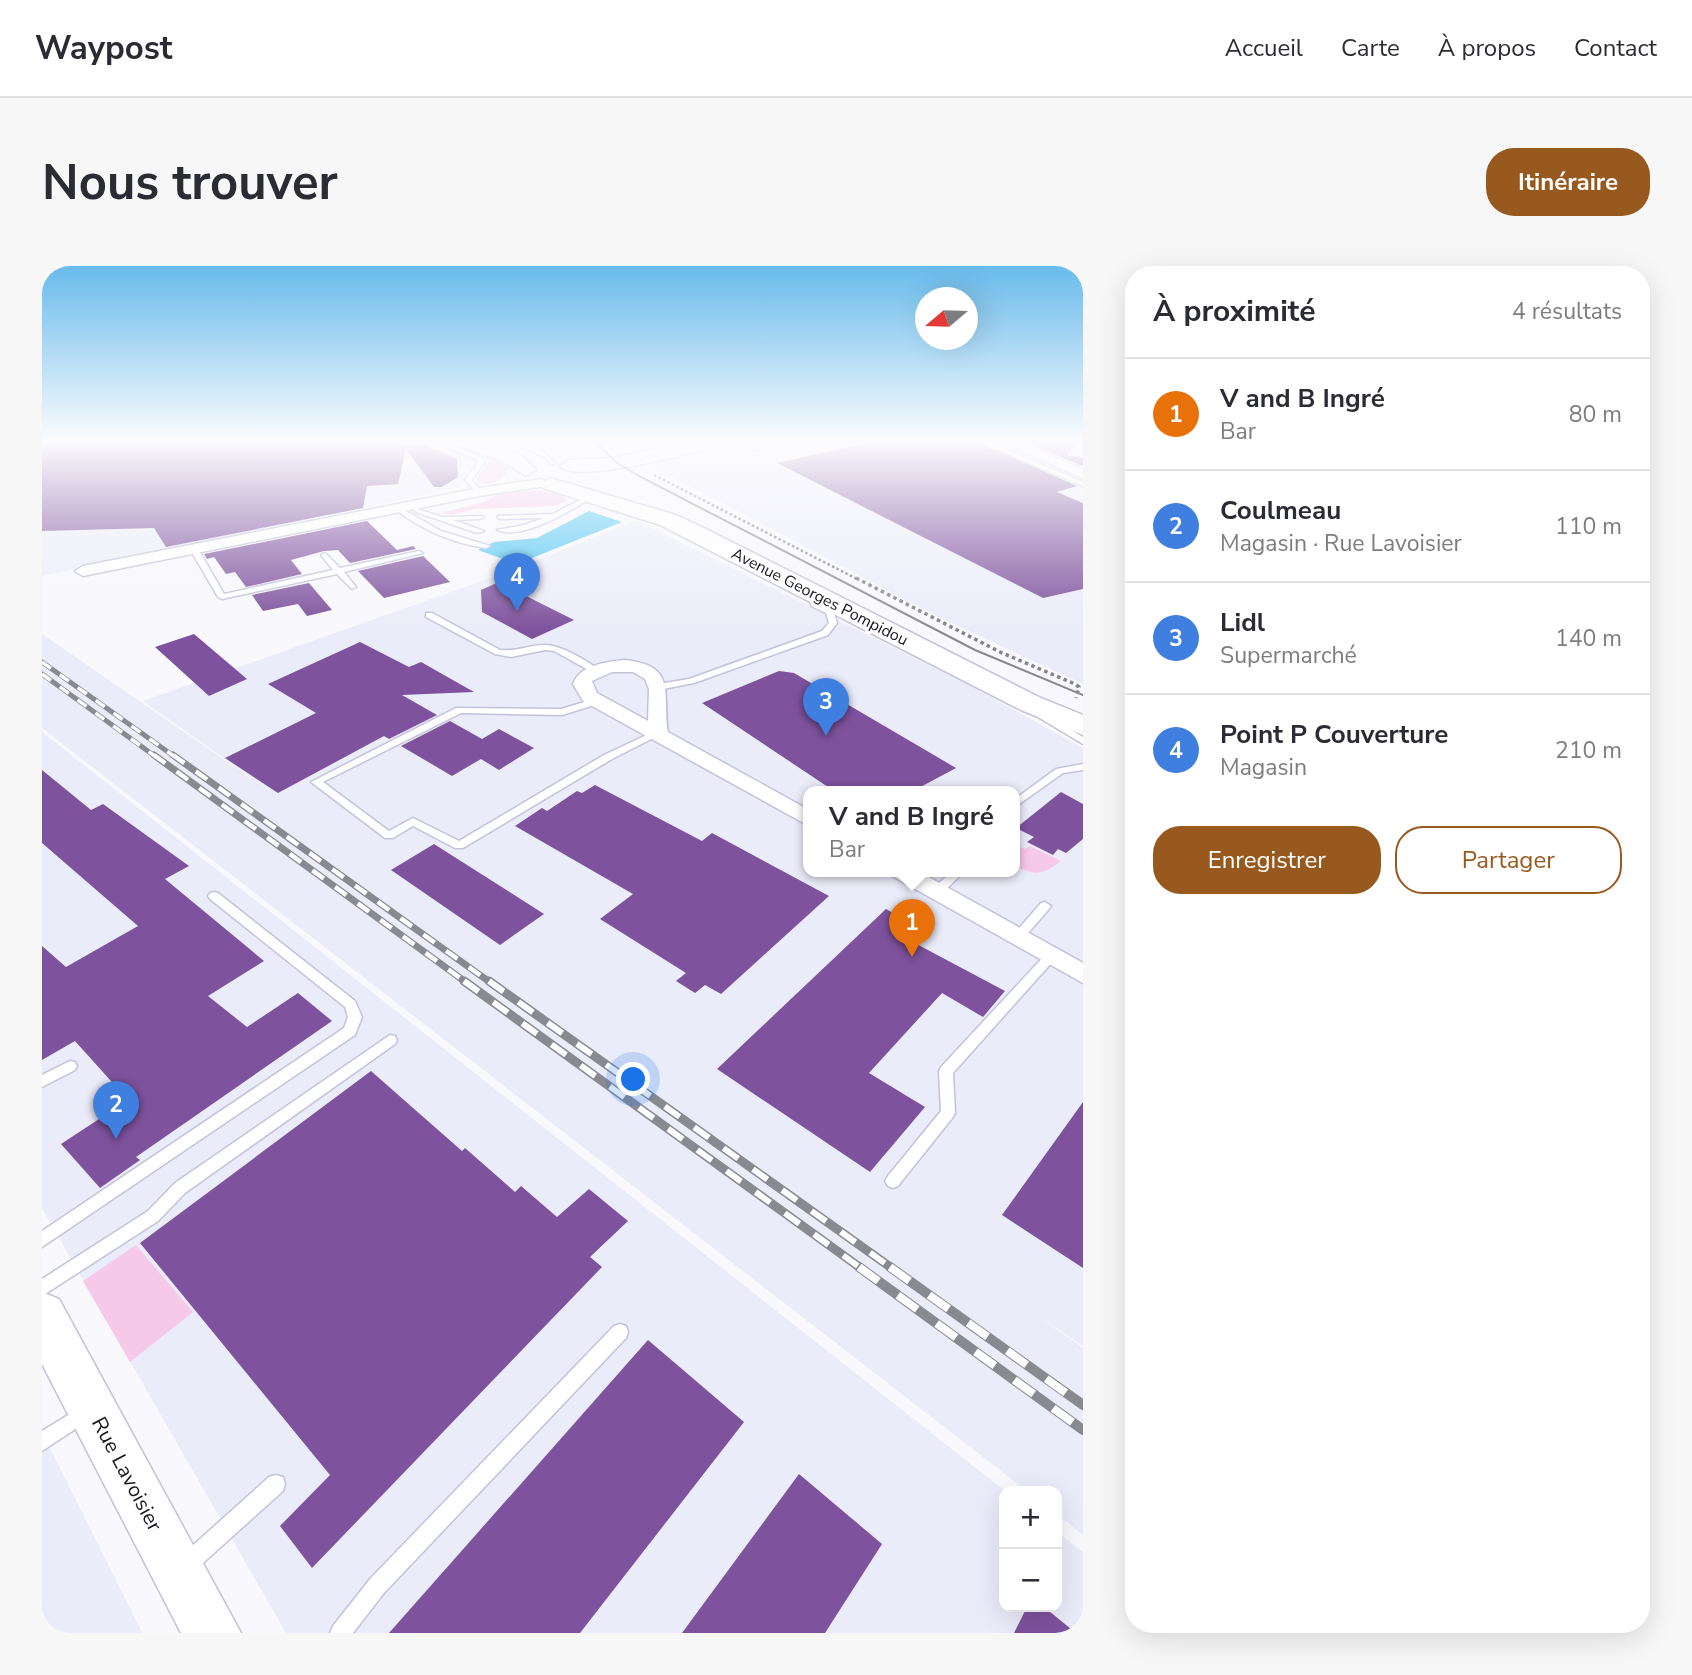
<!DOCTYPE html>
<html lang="fr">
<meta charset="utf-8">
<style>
body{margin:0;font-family:"Nunito Sans",sans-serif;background:#f7f7f7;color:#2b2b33}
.controls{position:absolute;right:21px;bottom:21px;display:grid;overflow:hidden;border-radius:14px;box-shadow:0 7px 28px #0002}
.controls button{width:63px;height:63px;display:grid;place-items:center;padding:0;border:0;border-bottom:2px solid #e1e1e2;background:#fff;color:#2b2b33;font:35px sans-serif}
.compass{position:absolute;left:873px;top:21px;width:63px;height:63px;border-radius:50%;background:#fff;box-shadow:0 7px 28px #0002;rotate:251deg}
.you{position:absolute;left:592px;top:814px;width:24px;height:24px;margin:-18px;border:5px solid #fff;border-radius:50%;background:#1a73e8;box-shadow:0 0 0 10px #1a73e833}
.badge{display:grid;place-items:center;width:46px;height:46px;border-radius:50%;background:#97591e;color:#fff;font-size:23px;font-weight:700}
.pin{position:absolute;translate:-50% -58px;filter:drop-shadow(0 2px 4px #0008)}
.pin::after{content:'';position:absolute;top:37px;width:24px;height:21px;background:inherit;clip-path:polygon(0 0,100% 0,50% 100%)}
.popup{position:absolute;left:761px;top:520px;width:217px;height:91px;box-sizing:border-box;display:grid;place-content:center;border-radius:14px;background:#fff;filter:drop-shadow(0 2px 5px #0005);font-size:23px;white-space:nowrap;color:#7c7c81}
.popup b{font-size:26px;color:#2b2b33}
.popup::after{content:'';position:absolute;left:50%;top:100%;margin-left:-14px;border:14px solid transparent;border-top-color:#fff}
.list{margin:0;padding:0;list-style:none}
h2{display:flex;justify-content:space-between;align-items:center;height:91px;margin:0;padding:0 28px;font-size:30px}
h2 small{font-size:23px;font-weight:400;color:#7c7c81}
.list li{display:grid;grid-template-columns:46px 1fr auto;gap:21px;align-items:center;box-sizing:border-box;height:112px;padding:0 28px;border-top:2px solid #e1e1e2}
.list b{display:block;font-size:26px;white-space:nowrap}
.list p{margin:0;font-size:23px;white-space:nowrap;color:#7c7c81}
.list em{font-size:23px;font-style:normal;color:#7c7c81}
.actions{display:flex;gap:14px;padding:21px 28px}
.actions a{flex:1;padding:16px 0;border:2px solid #97591e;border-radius:28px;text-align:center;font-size:24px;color:#97591e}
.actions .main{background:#97591e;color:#fff}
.map{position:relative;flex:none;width:1041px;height:1367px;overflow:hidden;border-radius:28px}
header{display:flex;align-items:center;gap:42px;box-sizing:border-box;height:98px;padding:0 35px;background:#fff;border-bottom:2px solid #e1e1e2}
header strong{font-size:33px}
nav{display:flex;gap:38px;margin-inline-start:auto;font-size:24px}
.intro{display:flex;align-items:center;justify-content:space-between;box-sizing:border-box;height:168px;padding:0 42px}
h1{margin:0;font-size:49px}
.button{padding:18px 32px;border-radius:28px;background:#97591e;color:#fff;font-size:24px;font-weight:700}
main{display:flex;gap:42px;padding:0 42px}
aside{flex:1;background:#fff;border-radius:28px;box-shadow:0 7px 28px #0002}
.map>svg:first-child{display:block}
</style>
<header>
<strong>Waypost</strong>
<nav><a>Accueil</a><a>Carte</a><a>À propos</a><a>Contact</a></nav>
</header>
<div class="intro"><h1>Nous trouver</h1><a class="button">Itinéraire</a></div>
<main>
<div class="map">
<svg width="1041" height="1367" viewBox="0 0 1041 1367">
<rect width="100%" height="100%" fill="#f8f8fd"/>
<g fill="#ebecf9" fill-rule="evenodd">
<path d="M0 174H386L431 190 435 196 418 221 0 310Z"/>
<path d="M705 174H952L1041 214V418L890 348 616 203 612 195 690 181V177Z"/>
<path d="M594 254 927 419 1041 482V1080L991 1047 1041 1082V1269L1015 1248V1225H985L0 462V368L248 539 101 435 468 305ZM767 525H973V605H767Z"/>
<path d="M0 466 963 1225 962 1341H1015V1266L1041 1286V1367H244L0 942Z"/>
<path d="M0 1167 100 1367H0Z"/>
</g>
<g fill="#f7c9e9">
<path d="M443 189 461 196 466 203C461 215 449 219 438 218L434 212 447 196Z"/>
<path d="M493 224 515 227 524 232 523 235 515 240 432 243 410 249 399 247 442 236 456 229Z"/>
<path d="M973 578 983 583 988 580 1019 595C1001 609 993 610 973 600Z"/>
<path d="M94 979 151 1046 88 1096 41 1015Z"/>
</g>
<path fill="#4cc5f2" d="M547 245 580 256 475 298 436 284 452 276 495 272Z"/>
<g fill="#7e529d">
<path d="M0 174H353L365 179H384L415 193 416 211 400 221H392L364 183 356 218 325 220 321 242 124 281 112 262 0 265Z"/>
<path d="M837 174H932L1035 220 1015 226 1041 237V323L1001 332 735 197Z"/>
<path d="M977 174H1037L1025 189 1041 192V200Z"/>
<path d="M325 255 355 284 371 280 374 283 308 297 296 284 282 285 249 294 260 308 204 321 193 306 184 308 172 291 165 293 162 288Z"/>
<path d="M381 290 408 316 342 332 316 305Z"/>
<path d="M457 316 496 336 532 354 490 373 440 346 439 324Z"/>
<path d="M267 317 290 344 265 350 256 338 221 345 210 329Z"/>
<path d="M152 368 205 413 167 430 113 381Z"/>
<path d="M318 376 367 401 379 396 432 426 360 429 395 449 347 473 342 470 236 527 183 492 274 447 226 418Z"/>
<path d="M737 405 752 407 914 502 871 525H792L660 437Z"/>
<path d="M408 455 440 473 457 463 492 482 457 504 439 493 410 510 359 480Z"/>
<path d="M0 504 49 544 61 538 147 600 123 613 222 695 166 730 205 761 256 727 290 755 94 891 98 894 58 922 19 878 86 834 33 775 0 794V680L24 701 96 660 0 577Z"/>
<path d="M553 519 660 575 670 567 787 630 679 728 663 719 653 727 634 715 644 707 558 653 591 628 473 560 500 542 505 545 535 525 540 527Z"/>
<path d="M1019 526 1041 538V573L1024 587 1016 583 1011 589 985 576 992 571 974 562Z"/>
<path d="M392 578 502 648 458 679 349 604Z"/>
<path d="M844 643 864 654 852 666 963 725 941 751 900 727 827 807 883 841 828 906 675 803Z"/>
<path d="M329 805 420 885 423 882 473 926 479 920 515 951 547 923 586 955 548 991 560 1001 270 1302 238 1260 288 1209 98 977Z"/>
<path d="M1041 836V1002L960 949Z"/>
<path d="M606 1074 702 1156 538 1367H347Z"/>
<path d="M757 1208 840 1278 783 1367H640Z"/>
<path d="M985 1341H1002L1034 1367H972Z"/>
</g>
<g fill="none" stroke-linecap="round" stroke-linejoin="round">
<defs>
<g id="lane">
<path d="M389 174H396L441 192 442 197 430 214 439 225V227H435L423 214 436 197V194Z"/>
<path d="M462 174C478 173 504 185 514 197L509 198 503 191Z"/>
<path d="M743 174H753L711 184 708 182Z"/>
<path d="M934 174H941L1041 216V220Z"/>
<path d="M549 228 552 230 551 231C529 244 481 275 455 264L482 259 502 252 458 253 456 252V250L511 248Z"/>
<path d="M369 237 378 244 400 251 440 250 442 251 438 253 411 254 442 265 435 267 374 246 366 239Z"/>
<path d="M353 241H357L399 265 448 280 444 282C410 277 380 264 353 243Z"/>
<path d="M149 281H155L182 328 291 304 279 289 283 287 298 302 377 285 381 287 302 306 314 321 310 323 295 308 180 333 176 331 148 283Z"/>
<path d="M769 336H775L792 346 795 357 786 369 652 417 616 424 611 421 616 418 647 413 780 365 787 357 784 347 769 340Z"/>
<path d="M384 347H390L458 384C474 386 487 379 502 379 517 378 546 395 557 404L550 406 512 385 503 384 469 391 453 388 384 351Z"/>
<path d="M556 432 561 435 559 437 520 449 419 447 281 516 347 565 371 552 417 575 562 489 613 465 616 464 621 467 570 493 421 582H413L371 560 351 572H343L269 516 414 442 519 443Z"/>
<path d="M999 446 1041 471V478L996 451 994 449Z"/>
<path d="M1041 498V504L1021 507 973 541V533L1014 503Z"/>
<path d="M911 605H923L898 629H890L888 626 890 623Z"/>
<path d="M172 626 176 627 313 735 320 751 313 769 0 981V965L302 762 306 751 303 741 168 633 166 630 168 627Z"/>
<path d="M1003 636 1009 640 1007 643 980 674H972L970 671 972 668 999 637Z"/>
<path d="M1009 686 1015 690 1013 693 911 807 913 847 911 851 856 920 851 922 846 920 843 915 846 910 899 845 897 805 899 801 1005 687Z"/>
<path d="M348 769 353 770 355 774 353 778 143 927 116 955 0 1030V1013L106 945 133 917Z"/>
<path d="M28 795 33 796 35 800 33 804 0 821V809Z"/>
<path d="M578 1058 584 1060 586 1066 584 1072 342 1327 311 1367H288L291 1360 328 1313 572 1060Z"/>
<path d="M26 1149 32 1152 35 1158 32 1164 0 1185V1165Z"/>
<path d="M234 1209 241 1211 243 1218 241 1225 152 1305 145 1308 138 1305 135 1298 138 1291 227 1211Z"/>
</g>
<g id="street">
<path d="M955 174H971L1041 203V212Z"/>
<path d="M499 213 506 217 504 220 437 230 41 310 33 305 41 300 437 222Z"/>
<path d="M582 394C636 399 620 427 626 466L767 544V560L541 435 531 418C538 399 563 396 582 394ZM570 406H591L603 413 607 423 606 455 555 427 550 415Z"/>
<path d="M847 605H876L1041 697V717L850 610Z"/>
</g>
<g id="secondary">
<path d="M660 174H692L683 179C657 185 533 219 518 200L527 194 570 192Z"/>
<path d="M0 1026 17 1033 199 1367H139L0 1098Z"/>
</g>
<g id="primary">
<path d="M411 174C439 174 476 179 494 204L484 210 458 194 413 178Z"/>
<path d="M508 212 634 249 660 261 999 432 1041 449V469L979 444 618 259 501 222 498 218Z"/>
</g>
</defs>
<use href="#lane" stroke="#c1c3db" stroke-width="3"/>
<use href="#street" stroke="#c1c3db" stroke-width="3"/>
<use href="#secondary" stroke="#c1c3db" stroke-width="3"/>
<use href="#primary" stroke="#c1c3db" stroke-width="3"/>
<g stroke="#83848b" stroke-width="2.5" stroke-dasharray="2.5 2.5" stroke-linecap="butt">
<path d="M526 174 534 181"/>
<path d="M509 176 525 174"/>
<path d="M612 209 817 314"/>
</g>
<path stroke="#83848b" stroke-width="3.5" stroke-dasharray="3.5 3.5" stroke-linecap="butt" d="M814 312 958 386 1033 418 1037 421 1034 432"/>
<use href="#lane" fill="#fff" fill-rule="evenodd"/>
<use href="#street" fill="#fff" fill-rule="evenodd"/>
<use href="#secondary" fill="#fff" fill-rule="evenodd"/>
<use href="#primary" fill="#fff" fill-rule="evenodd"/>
<path stroke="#898a91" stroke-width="2" d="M551 174 575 197 597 210 933 384 1041 429"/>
<defs>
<g id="rail-far3">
<path d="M0 396 133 491"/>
<path d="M0 408 114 491"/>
</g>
<g id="rail-far2">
<path d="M112 489 425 717"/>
<path d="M131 489 449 717"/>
</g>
<g id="rail-far1">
<path d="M422 715 820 1003"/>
<path d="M447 715 851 1003"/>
</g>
<g id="rail">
<path d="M817 1001 1041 1164"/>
<path d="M848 1001 1041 1139"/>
</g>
</defs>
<use href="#rail-far3" stroke="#898a91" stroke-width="5"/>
<use href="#rail-far2" stroke="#898a91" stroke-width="7"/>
<use href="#rail-far1" stroke="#898a91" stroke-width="9"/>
<use href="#rail" stroke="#898a91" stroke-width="10"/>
<use href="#rail-far3" stroke="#fff" stroke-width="3.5" stroke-dasharray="11" stroke-linecap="butt"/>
<use href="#rail-far2" stroke="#fff" stroke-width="4.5" stroke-dasharray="14" stroke-linecap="butt"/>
<use href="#rail-far1" stroke="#fff" stroke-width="6" stroke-dasharray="18" stroke-linecap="butt"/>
<use href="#rail" stroke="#fff" stroke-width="8" stroke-dasharray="24" stroke-linecap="butt"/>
</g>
<linearGradient id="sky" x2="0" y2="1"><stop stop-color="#69bbec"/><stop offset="0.48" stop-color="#fcfcfe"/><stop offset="1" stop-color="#fcfcfe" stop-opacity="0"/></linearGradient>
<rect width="1041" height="365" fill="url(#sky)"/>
<g text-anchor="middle" stroke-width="6" stroke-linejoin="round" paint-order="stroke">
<g font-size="16" fill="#171821" stroke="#fff">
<text transform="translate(778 330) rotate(27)" y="6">Avenue Georges Pompidou</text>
</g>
<g font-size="21" fill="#171821" stroke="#fff">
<text transform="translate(85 1208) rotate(62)" y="7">Rue Lavoisier</text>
</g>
</g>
</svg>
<div class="controls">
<button>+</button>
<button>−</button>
</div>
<svg class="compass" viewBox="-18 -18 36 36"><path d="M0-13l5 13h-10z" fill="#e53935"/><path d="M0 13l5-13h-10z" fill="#7c7c81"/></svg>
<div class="you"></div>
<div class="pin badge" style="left:870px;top:691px;background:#e8710a">1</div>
<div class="popup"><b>V and B Ingré</b>Bar</div>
<div class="pin badge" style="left:74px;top:873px;background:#3f7fe0">2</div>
<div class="pin badge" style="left:784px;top:470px;background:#3f7fe0">3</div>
<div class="pin badge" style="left:475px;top:345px;background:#3f7fe0">4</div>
</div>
<aside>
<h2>À proximité<small>4 résultats</small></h2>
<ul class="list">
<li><span class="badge" style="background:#e8710a">1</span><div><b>V and B Ingré</b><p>Bar</p></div><em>80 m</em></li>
<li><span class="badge" style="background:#3f7fe0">2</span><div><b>Coulmeau</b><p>Magasin · Rue Lavoisier</p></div><em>110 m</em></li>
<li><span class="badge" style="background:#3f7fe0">3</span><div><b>Lidl</b><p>Supermarché</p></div><em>140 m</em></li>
<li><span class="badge" style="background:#3f7fe0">4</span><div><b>Point P Couverture</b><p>Magasin</p></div><em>210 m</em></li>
</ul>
<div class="actions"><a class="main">Enregistrer</a><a>Partager</a></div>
</aside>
</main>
